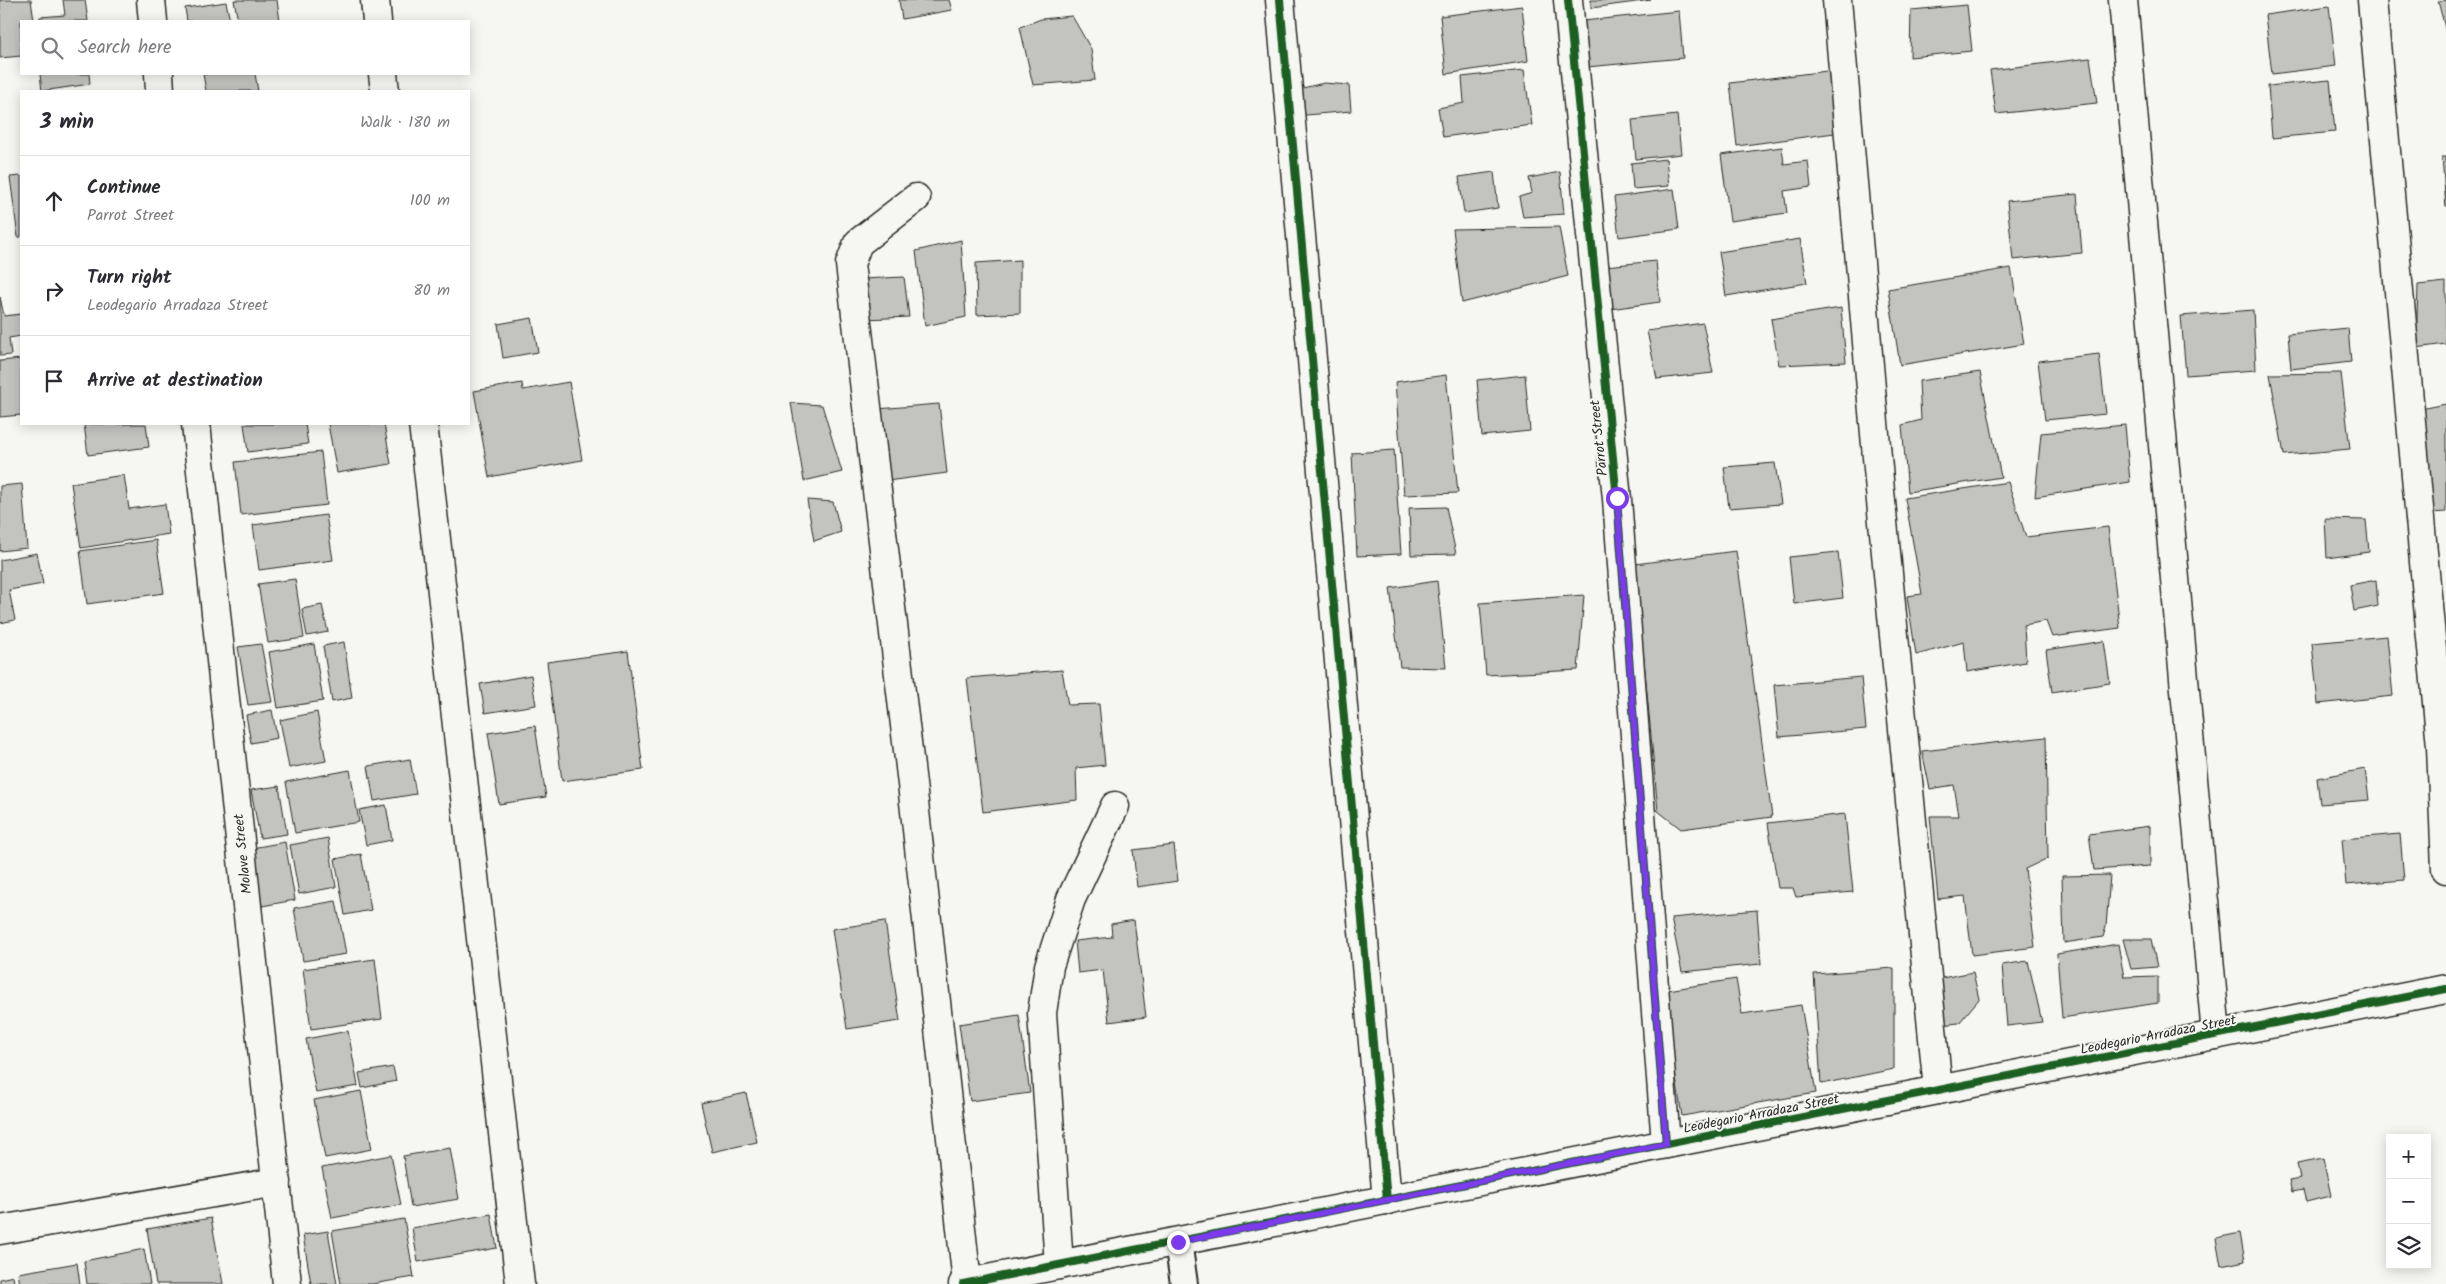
<!DOCTYPE html>
<meta charset="utf-8">
<style>
body{margin:0;font-family:Kalam,sans-serif;background:#f2f2f3;color:#2b2b33}
.controls{position:absolute;right:15px;bottom:15px;display:grid;overflow:hidden;border-radius:0px;box-shadow:0 2px 12px #0003}
.controls button{width:45px;height:45px;display:grid;place-items:center;padding:0;border:0;border-bottom:1px solid #e1e1e2;background:#fff;color:#2b2b33;font:25px sans-serif}
.stop{position:absolute;width:15px;height:15px;margin:-11px;border:4px solid #7c3aed;border-radius:50%;background:#fff}
.stop.end{background:#7c3aed;border-color:#fff;box-shadow:0 1px 5px #0008}
.list{margin:0;padding:0;list-style:none}
h2{display:flex;justify-content:space-between;align-items:center;height:65px;margin:0;padding:0 20px;font-size:21px}
h2 small{font-size:16px;font-weight:400;color:#7c7c81}
.list li{display:grid;grid-template-columns:32px 1fr auto;gap:15px;align-items:center;box-sizing:border-box;height:90px;padding:0 20px;border-top:1px solid #e1e1e2}
.list b{display:block;font-size:19px;white-space:nowrap}
.list p{margin:0;font-size:16px;white-space:nowrap;color:#7c7c81}
.list em{font-size:16px;font-style:normal;color:#7c7c81}
.icon{flex:none;width:28px;height:28px;fill:none;stroke:currentColor;stroke-width:2;stroke-linecap:round;stroke-linejoin:round}
.map{position:relative;flex:none;width:2446px;height:1284px;overflow:hidden}
.search{position:absolute;background:#fff;box-shadow:0 2px 12px #0003;left:20px;top:20px;width:450px;height:55px;display:flex;align-items:center;gap:12px;box-sizing:border-box;padding:0 18px;border-radius:0px;color:#7c7c81;font-size:19px}
.panel{position:absolute;background:#fff;box-shadow:0 2px 12px #0003;left:20px;top:90px;width:450px;height:335px;border-radius:0px}
.map>svg:first-child{display:block}
</style>
<div class="map">
<svg width="2446" height="1284" viewBox="0 0 2446 1284">
<rect width="100%" height="100%" fill="#f6f6f2"/>
<filter id="ink" filterUnits="userSpaceOnUse"><feTurbulence type="fractalNoise" baseFrequency=".02" numOctaves="2"/><feDisplacementMap in="SourceGraphic" scale="10" xChannelSelector="R" yChannelSelector="G"/><feConvolveMatrix kernelMatrix="1 2 1 2 8 2 1 2 1" color-interpolation-filters="sRGB"/></filter>
<g filter="url(#ink)">
<g fill="#c3c3c0" stroke="#2b2b2b">
<path d="M0 0H31L34 21H21V56L0 58Z"/>
<path d="M63 0H85L88 21H40V17L65 15Z"/>
<path d="M234 0H277L280 21H238Z"/>
<path d="M899 0H949L952 10 902 19Z"/>
<path d="M1591 0H1651L1591 8Z"/>
<path d="M2446 0V32L2438 1Z"/>
<path d="M226 2 230 21H187L185 8Z"/>
<path d="M1967 5 1972 51 1910 57 1911 10Z"/>
<path d="M1522 6 1528 61 1446 74 1440 16Z"/>
<path d="M2329 6 2336 66 2272 74 2265 15Z"/>
<path d="M1679 11 1683 58 1587 67 1583 21Z"/>
<path d="M1072 16 1091 49 1095 80 1033 85 1020 27 1041 19Z"/>
<path d="M2090 58 2097 103 1996 114 1990 70Z"/>
<path d="M1524 70 1532 125 1443 137 1438 108 1464 103 1462 77Z"/>
<path d="M1835 70 1842 132 1737 146 1730 83Z"/>
<path d="M40 74H89L90 84 42 91Z"/>
<path d="M203 74H255L258 91H206Z"/>
<path d="M2330 80 2335 132 2272 138 2268 86Z"/>
<path d="M1324 83 1349 85 1351 111 1295 116 1290 91Z"/>
<path d="M1677 115 1681 154 1636 159 1632 120Z"/>
<path d="M1782 147 1784 164 1808 161 1811 187 1784 191 1787 213 1730 221 1721 155Z"/>
<path d="M2442 157H2446V207Z"/>
<path d="M1666 159 1669 186 1633 189 1631 163Z"/>
<path d="M1494 172 1498 208 1464 213 1459 177Z"/>
<path d="M1560 172 1564 214 1523 217 1519 197 1532 193 1529 178Z"/>
<path d="M21 176V237H18L10 177Z"/>
<path d="M1674 189 1679 229 1619 237 1614 197Z"/>
<path d="M2077 194 2082 253 2013 260 2007 201Z"/>
<path d="M1559 227 1568 276 1462 303 1453 229Z"/>
<path d="M1800 239 1807 283 1726 296 1719 252Z"/>
<path d="M961 240 966 317 925 326 916 251Z"/>
<path d="M1020 260V313L977 315 976 263Z"/>
<path d="M1656 261 1660 302 1610 309 1606 266Z"/>
<path d="M2011 268 2024 344 1900 365 1888 289Z"/>
<path d="M904 277 909 317 866 319 862 279Z"/>
<path d="M2446 282V344L2416 348 2418 285Z"/>
<path d="M0 297 4 316 21 314V336L9 338 11 355 0 356Z"/>
<path d="M1841 308 1846 362 1779 365 1771 319Z"/>
<path d="M2253 310 2256 370 2186 375 2181 316Z"/>
<path d="M532 318 538 352 503 358 498 324Z"/>
<path d="M1703 323 1713 373 1657 379 1647 331Z"/>
<path d="M2348 328 2351 362 2291 369 2288 334Z"/>
<path d="M2099 354 2106 414 2045 420 2038 361Z"/>
<path d="M21 359V415L0 417V361Z"/>
<path d="M1980 372 2001 477 1908 492 1902 425 1921 420 1919 381Z"/>
<path d="M2341 373 2350 449 2284 455 2270 374Z"/>
<path d="M1446 375 1458 493 1404 495 1395 382Z"/>
<path d="M1525 375 1530 431 1482 436 1477 380Z"/>
<path d="M569 382 582 460 489 477 474 391 522 383 523 390Z"/>
<path d="M791 403 822 405 842 472 804 481Z"/>
<path d="M939 404 947 473 887 481 877 409Z"/>
<path d="M2446 404V512L2431 513 2421 409Z"/>
<path d="M84 424H146L149 447 88 455Z"/>
<path d="M244 424H305L308 444 248 452Z"/>
<path d="M328 424H384L391 464 337 473Z"/>
<path d="M2125 425 2130 482 2035 497 2041 433Z"/>
<path d="M1394 450 1401 554 1357 556 1352 453Z"/>
<path d="M321 452 327 505 241 515 235 462Z"/>
<path d="M1775 463 1781 504 1729 508 1724 467Z"/>
<path d="M124 475 129 509 165 504 169 534 81 548 71 483Z"/>
<path d="M2008 482 2026 537 2108 527 2120 628 2052 637 2046 621 2024 625 2026 662 1967 672 1964 642 1916 655 1907 596 1922 594 1905 498Z"/>
<path d="M22 484 27 548 0 551V486Z"/>
<path d="M807 500 833 502 841 532 814 541Z"/>
<path d="M1446 507 1456 554 1411 555 1409 508Z"/>
<path d="M326 515 333 560 259 570 253 525Z"/>
<path d="M2325 519 2366 520 2369 552 2327 558Z"/>
<path d="M156 540 164 593 87 604 80 551Z"/>
<path d="M1736 551 1772 817 1681 829 1658 811 1635 564Z"/>
<path d="M1838 552 1843 598 1794 604 1789 557Z"/>
<path d="M37 553 43 584 9 590 15 620 0 623V560Z"/>
<path d="M295 579 304 638 268 643 258 584Z"/>
<path d="M2376 580 2378 606 2354 611 2350 585Z"/>
<path d="M1437 581 1446 668 1400 667 1390 588Z"/>
<path d="M1584 595 1578 670 1486 675 1480 603Z"/>
<path d="M322 605 328 632 307 636 302 609Z"/>
<path d="M2387 636 2393 696 2318 704 2312 643Z"/>
<path d="M2104 641 2110 683 2052 692 2046 650Z"/>
<path d="M344 642 352 698 332 702 323 646Z"/>
<path d="M261 644 272 702 248 705 238 647Z"/>
<path d="M314 644 323 701 278 708 269 652Z"/>
<path d="M628 651 643 770 562 781 547 662Z"/>
<path d="M1062 670 1068 705 1099 704 1105 765 1076 768 1077 800 983 812 967 678Z"/>
<path d="M531 675 536 705 485 713 480 684Z"/>
<path d="M1861 677 1866 729 1779 737 1774 685Z"/>
<path d="M272 710 277 738 251 743 246 715Z"/>
<path d="M317 712 326 761 289 768 280 720Z"/>
<path d="M535 726 546 797 499 804 488 733Z"/>
<path d="M2046 737 2048 858 2025 869 2035 947 1972 955 1965 896 1938 899 1930 816H1959L1954 785 1930 789 1922 751Z"/>
<path d="M410 759 416 794 374 801 368 766Z"/>
<path d="M2365 769 2369 800 2320 804 2317 778Z"/>
<path d="M350 770 359 822 295 833 286 782Z"/>
<path d="M279 786 287 834 260 838 251 790Z"/>
<path d="M386 805 392 840 366 845 359 810Z"/>
<path d="M1845 814 1853 892 1796 897 1793 888H1778L1768 823Z"/>
<path d="M2150 826V866L2094 870 2089 834Z"/>
<path d="M2400 834 2404 880 2346 885 2342 839Z"/>
<path d="M328 838 336 887 299 894 290 845Z"/>
<path d="M285 842 295 900 262 906 252 848Z"/>
<path d="M1174 845 1178 881 1137 887 1133 850Z"/>
<path d="M361 854 371 910 345 915 335 859Z"/>
<path d="M2110 875 2106 927 2103 937 2064 943 2062 876Z"/>
<path d="M336 901 346 954 303 961 294 908Z"/>
<path d="M1757 910 1761 964 1682 972 1671 918Z"/>
<path d="M1134 920 1146 1017 1109 1022 1103 970 1078 973 1075 941 1112 937 1111 924Z"/>
<path d="M885 921 900 1021 847 1029 832 929Z"/>
<path d="M2123 939H2151L2157 967 2131 969Z"/>
<path d="M2118 944 2124 977 2158 976V1003L2062 1018 2057 954Z"/>
<path d="M375 959 382 1019 311 1029 303 969Z"/>
<path d="M2028 961 2042 1022 2007 1026 2002 965Z"/>
<path d="M1894 968V1069L1821 1084 1814 974Z"/>
<path d="M1973 972 1979 999 1959 1023 1941 1025 1937 979Z"/>
<path d="M1736 979 1742 1014 1801 1005 1816 1093 1682 1116 1662 991Z"/>
<path d="M1019 1015 1030 1093 970 1101 959 1024Z"/>
<path d="M348 1031 358 1086 316 1093 306 1039Z"/>
<path d="M393 1067 396 1081 362 1088 359 1073Z"/>
<path d="M361 1091 372 1149 325 1158 314 1100Z"/>
<path d="M746 1093 757 1142 712 1152 701 1103Z"/>
<path d="M450 1148 459 1199 411 1207 403 1156Z"/>
<path d="M391 1155 401 1205 332 1218 322 1168Z"/>
<path d="M2323 1158 2331 1196 2306 1202 2303 1190 2292 1192 2289 1181 2300 1179 2297 1163Z"/>
<path d="M491 1214 497 1248 418 1262 412 1228Z"/>
<path d="M211 1218 223 1284H156L147 1229Z"/>
<path d="M404 1219 414 1277 372 1284H341L332 1231Z"/>
<path d="M328 1231 337 1284H311L303 1235Z"/>
<path d="M2240 1233 2245 1261 2221 1266 2216 1238Z"/>
<path d="M144 1249 150 1284H87L84 1261Z"/>
<path d="M77 1263 80 1284H20L18 1273Z"/>
<path d="M13 1276 14 1284H0V1279Z"/>
</g>
<g fill="none" stroke-linecap="round" stroke-linejoin="round">
<defs>
<path id="lane" d="M1178 1241 1184 1284"/>
<g id="street">
<path d="M151 0 153 21"/>
<path d="M375 0 377 21"/>
<path d="M1280 0 1387 1200"/>
<path d="M1568 0 1617 499 1666 1144"/>
<path d="M1837 0 1880 491 1938 1090"/>
<path d="M2123 0 2216 1035"/>
<path d="M2372 0 2441 746 2446 869"/>
<path d="M159 74 160 91"/>
<path d="M383 74 385 91"/>
<path d="M916 198 858 243 850 264 912 784 967 1283"/>
<path d="M196 424 287 1284"/>
<path d="M423 424 520 1284"/>
<path d="M0 1230 277 1182"/>
<path d="M1059 1265 1042 1013 1049 966 1071 899 1115 806"/>
</g>
<path id="secondary" d="M963 1284 2446 989"/>
</defs>
<use href="#lane" stroke="#2b2b2b" stroke-width="30"/>
<use href="#street" stroke="#2b2b2b" stroke-width="31"/>
<use href="#secondary" stroke="#2b2b2b" stroke-width="31"/>
<use href="#lane" stroke="#f6f6f2" stroke-width="26"/>
<use href="#street" stroke="#f6f6f2" stroke-width="28"/>
<use href="#secondary" stroke="#f6f6f2" stroke-width="28"/>
<defs>
<g id="cycleway">
<path d="M1280 0 1387 1200"/>
<path d="M1568 0 1617 499 1666 1144"/>
<path d="M963 1284 2446 989"/>
</g>
</defs>
<use href="#cycleway" stroke="#f6f6f2" stroke-width="11"/>
<use href="#cycleway" stroke="#1b5e20" stroke-width="8"/>
</g>
</g>
<g fill="none" stroke-linecap="round" stroke-linejoin="round" filter="url(#ink)">
<path stroke="#7c3aed" stroke-width="6" d="M1178 1242 1666 1144 1617 498"/>
</g>
<g text-anchor="middle" stroke-width="4" stroke-linejoin="round" paint-order="stroke">
<g font-size="14" fill="#2b2b2b" stroke="#f6f6f2">
<text transform="translate(1598 438) rotate(-96)" y="5">Parrot Street</text>
<text transform="translate(242 854) rotate(-96)" y="5">Molave Street</text>
<text transform="translate(2158 1034) rotate(-11)" y="5">Leodegario Arradaza Street</text>
<text transform="translate(1761 1113) rotate(-11)" y="5">Leodegario Arradaza Street</text>
</g>
</g>
</svg>
<div class="controls">
<button>+</button>
<button>−</button>
<button><svg class="icon" aria-label="layers" viewBox="0 0 24 24"><path d="M12 4l9 5-9 5-9-5zM3 14l9 5 9-5"/></svg></button>
</div>
<div class="stop" style="left:1617px;top:498px"></div>
<div class="stop end" style="left:1178px;top:1242px"></div>
<div class="search"><svg class="icon" aria-label="search" viewBox="0 0 24 24"><circle cx="10" cy="10" r="6"/><path d="M15 15l6 6"/></svg>Search here</div>
<section class="panel">
<h2>3 min<small>Walk · 180 m</small></h2>
<ul class="list">
<li><svg class="icon" aria-label="ahead" viewBox="0 0 24 24"><path d="M12 20V5M6 11l6-6 6 6"/></svg><div><b>Continue</b><p>Parrot Street</p></div><em>100 m</em></li>
<li><svg class="icon" aria-label="right" viewBox="0 0 24 24"><path d="M7 20v-9h11M14 6l5 5-5 5"/></svg><div><b>Turn right</b><p>Leodegario Arradaza Street</p></div><em>80 m</em></li>
<li><svg class="icon" aria-label="arrive" viewBox="0 0 24 24"><path d="M6 21V4h12l-3 4 3 4H6"/></svg><div><b>Arrive at destination</b></div></li>
</ul>
</section>
</div>
